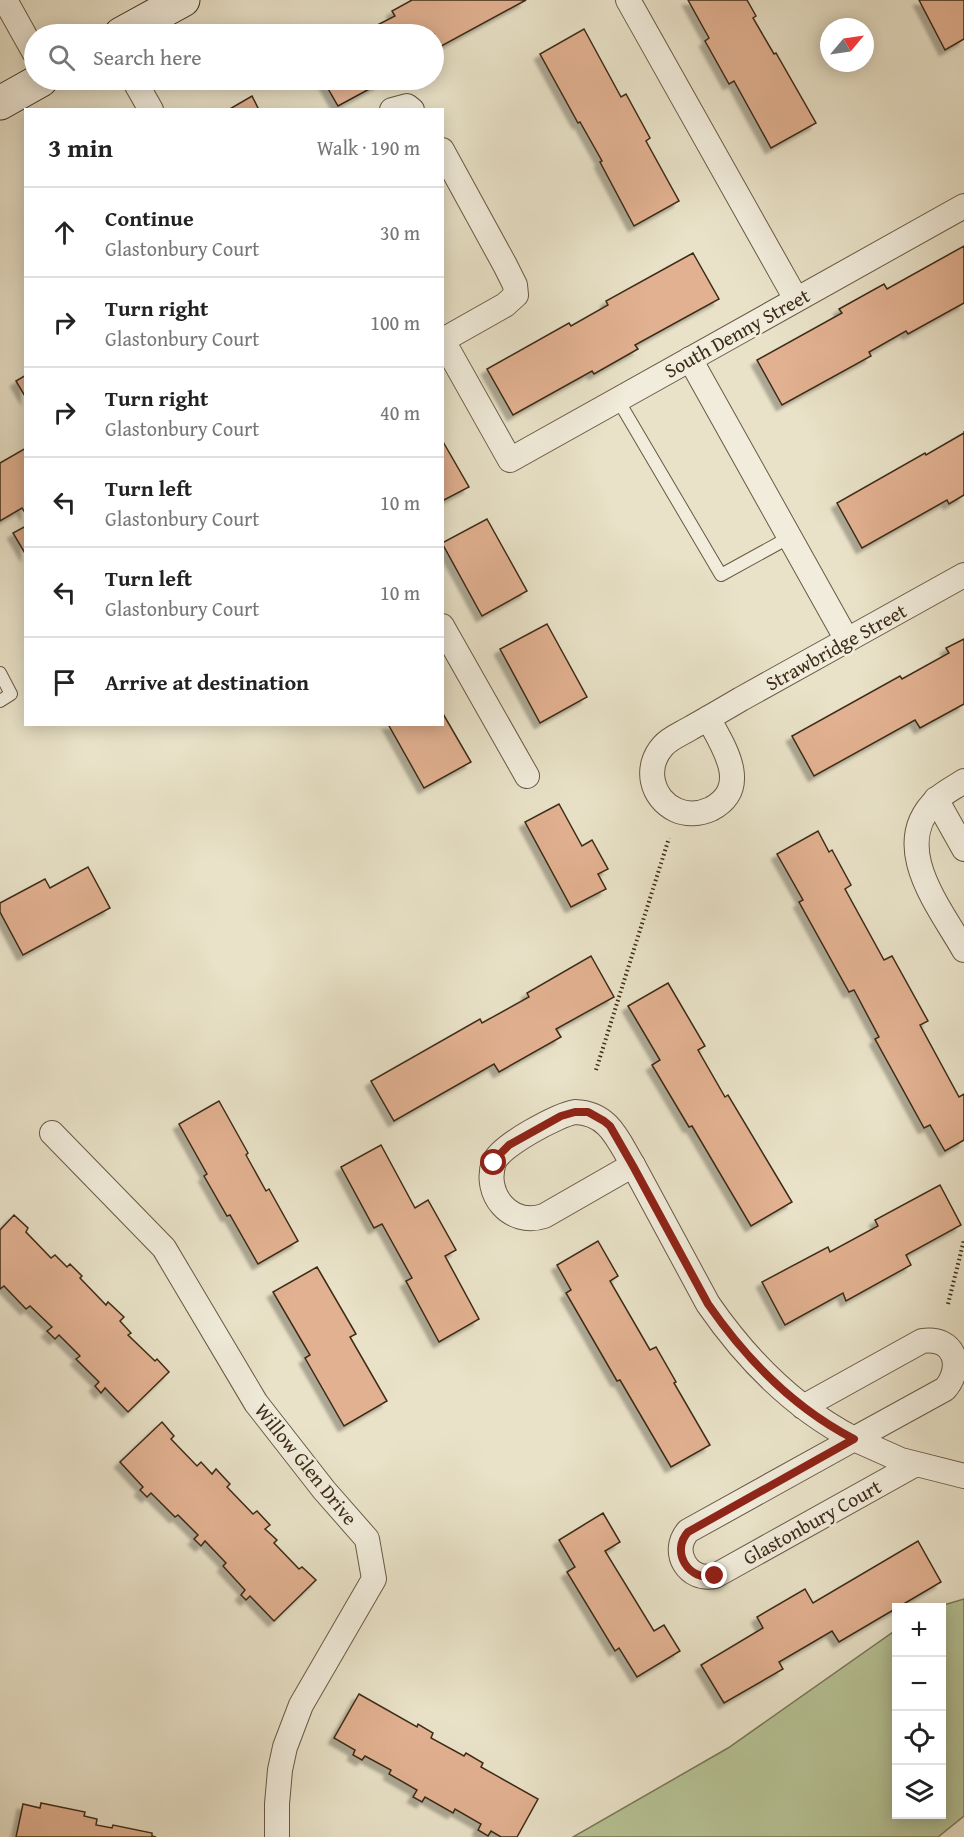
<!DOCTYPE html>
<meta charset="utf-8">
<style>
body{margin:0;font-family:"Gentium Book Plus",serif;background:#f2f2f2;color:#222}
.controls{position:absolute;right:18px;bottom:18px;display:grid;overflow:hidden;border-radius:0px;box-shadow:0 3px 15px #0003}
.controls button{width:54px;height:54px;display:grid;place-items:center;padding:0;border:0;border-bottom:2px solid #e0e0e0;background:#fff;color:#222;font:30px sans-serif}
.compass{position:absolute;left:820px;top:18px;width:54px;height:54px;border-radius:50%;background:#fff;box-shadow:0 3px 15px #0003;rotate:61deg}
.stop{position:absolute;width:18px;height:18px;margin:-14px;border:4px solid #8f2418;border-radius:50%;background:#fff}
.stop.end{background:#8f2418;border-color:#fff;box-shadow:0 2px 6px #0008}
.list{margin:0;padding:0;list-style:none}
h2{display:flex;justify-content:space-between;align-items:center;height:78px;margin:0;padding:0 24px;font-size:26px}
h2 small{font-size:20px;font-weight:400;color:#767676}
.list li{display:grid;grid-template-columns:39px 1fr auto;gap:18px;align-items:center;box-sizing:border-box;height:90px;padding:0 24px;border-top:2px solid #e0e0e0}
.list b{display:block;font-size:22px;white-space:nowrap}
.list p{margin:0;font-size:20px;white-space:nowrap;color:#767676}
.list em{font-size:20px;font-style:normal;color:#767676}
.icon{flex:none;width:33px;height:33px;fill:none;stroke:currentColor;stroke-width:2;stroke-linecap:round;stroke-linejoin:round}
.map{position:relative;flex:none;width:964px;height:1837px;overflow:hidden}
.search{position:absolute;background:#fff;box-shadow:0 3px 15px #0003;left:24px;top:24px;width:420px;height:66px;display:flex;align-items:center;gap:15px;box-sizing:border-box;padding:0 21px;border-radius:33px;color:#767676;font-size:22px}
.panel{position:absolute;background:#fff;box-shadow:0 3px 15px #0003;left:24px;top:108px;width:420px;height:618px;border-radius:0px}
.map>svg:first-child{display:block}
</style>
<div class="map">
<svg width="964" height="1837" viewBox="0 0 964 1837">
<defs>
<filter id="shadow"><feDropShadow dx="-5.5" dy="5.5" stdDeviation="1.5" flood-color="#0004"/></filter>
</defs>
<rect width="100%" height="100%" fill="#e9e2c8"/>
<filter id="stains"><feTurbulence type="fractalNoise" baseFrequency=".00333" numOctaves="4"/><feColorMatrix values="0 0 0 0 .2 0 0 0 0 .09 0 0 0 0 .02 0 0 0 .5 -.17"/></filter>
<radialGradient id="worn" r=".72"><stop offset=".6" stop-color="#630" stop-opacity="0"/><stop offset="1" stop-color="#630" stop-opacity=".3"/></radialGradient>
<path fill="#b6c396" stroke="#7a7857" stroke-width="1.5" d="M964 1599V1816L938 1837H573L728 1748 896 1630V1814H942V1608L937 1607Z"/>
<g fill="#e2b191" stroke="#3d2c18" stroke-width="1.5" filter="url(#shadow)">
<path d="M412 0H526L434 50V34H360L395 16 392 11Z"/>
<path d="M688 0H747L756 16 753 18 774 54 776 53 816 123 771 148 734 81 729 84 705 41 709 38Z"/>
<path d="M919 0H964V39L945 50Z"/>
<path d="M584 29 621 97 626 94 650 138 646 141 679 201 634 226 600 162 602 161 580 122 578 123 540 54Z"/>
<path d="M323 80H386L338 106Z"/>
<path d="M252 96 259 110H228Z"/>
<path d="M964 246V303L908 334 906 331 869 352 871 356 782 405 757 360 842 313 839 309 884 284 887 289Z"/>
<path d="M693 253 719 299 635 345 638 349 594 374 592 371 513 415 487 369 569 323 571 326 608 305 606 301Z"/>
<path d="M26 375V398L16 381Z"/>
<path d="M964 431V495L949 504 947 500 862 548 837 503 925 453 926 455 964 433Z"/>
<path d="M442 440 469 487 442 501Z"/>
<path d="M26 448V514L22 508 0 521V463Z"/>
<path d="M487 519 527 591 482 616 442 543Z"/>
<path d="M26 526V555L13 533Z"/>
<path d="M547 624 587 697 540 723 500 649Z"/>
<path d="M964 639V704L920 728 915 720 814 776 792 736 900 676 902 679 949 653 946 648Z"/>
<path d="M442 712 471 762 424 788 388 724H442Z"/>
<path d="M559 804 582 846 592 840 608 869 598 874 606 889 571 907 525 822Z"/>
<path d="M818 831 829 852 832 850 851 885 845 889 884 960 892 956 928 1021 920 1025 959 1097 964 1094V1140L945 1151 930 1125 924 1128 875 1039 879 1037 854 990 849 992 799 902 803 900 777 854Z"/>
<path d="M88 867 110 908 23 955 0 912V903L45 879 50 888Z"/>
<path d="M591 956 614 997 556 1029 561 1037 499 1072 494 1064 394 1121 371 1081 480 1019 482 1023 529 997 527 993Z"/>
<path d="M668 983 705 1046 698 1050 725 1097 728 1095 792 1202 751 1226 692 1126 689 1127 652 1065 660 1060 628 1006Z"/>
<path d="M219 1101 248 1153 246 1155 266 1191 269 1189 298 1241 258 1264 230 1215 227 1216 204 1176 207 1174 179 1124Z"/>
<path d="M381 1145 415 1208 428 1200 456 1250 445 1256 479 1319 439 1342 406 1281 412 1278 382 1224 374 1228 341 1167Z"/>
<path d="M940 1185 961 1225 906 1255 911 1265 846 1301 843 1293 785 1325 762 1282 828 1247 830 1252 878 1226 875 1220Z"/>
<path d="M14 1215 28 1228 26 1232 51 1258 55 1255 67 1267 70 1264 82 1276 80 1278 106 1305 108 1302 124 1317 120 1321 131 1333 128 1335 155 1361 157 1359 169 1372 128 1412 105 1388 101 1393 95 1386 99 1382 76 1359 80 1356 59 1335 55 1339 47 1331 52 1327 30 1306 26 1309 4 1286 0 1289V1230Z"/>
<path d="M598 1241 618 1276 610 1281 650 1350 656 1347 676 1382 674 1383 710 1445 671 1467 620 1380 617 1381 566 1293 571 1290 557 1265Z"/>
<path d="M317 1267 356 1334 350 1337 387 1401 344 1426 305 1358 310 1355 273 1292Z"/>
<path d="M162 1422 174 1436 171 1439 197 1466 201 1462 212 1474 216 1469 230 1484 227 1487 253 1514 257 1511 270 1525 265 1529 277 1540 274 1543 299 1569 302 1567 316 1580 274 1621 250 1596 246 1600 241 1595 245 1590 223 1566 226 1563 205 1541 201 1546 194 1539 198 1535 178 1515 175 1517 151 1493 147 1497 140 1490 143 1487 120 1462Z"/>
<path d="M603 1513 620 1542 605 1551 654 1631 664 1625 680 1651 637 1677 619 1648 615 1651 567 1572 575 1567 559 1540Z"/>
<path d="M918 1541 941 1582 839 1642 832 1631 779 1662 783 1669 724 1703 701 1665 763 1628 757 1617 805 1589 813 1603Z"/>
<path d="M359 1694 417 1727 418 1724 433 1733 431 1738 464 1756 466 1753 483 1763 481 1767 538 1799 517 1837H501L491 1831 488 1836 478 1830 481 1824 455 1809 453 1813 425 1797 422 1802 413 1797 417 1790 389 1774 391 1770 365 1756 362 1760 353 1755 355 1750 334 1738Z"/>
<path d="M41 1803 85 1812 84 1816 97 1819 96 1825 112 1828 113 1825 152 1833V1836L156 1837H16L23 1804 40 1808Z"/>
</g>
<g fill="none" stroke-linecap="round" stroke-linejoin="round">
<defs>
<g id="lane">
<path d="M618 400 721 575 790 537"/>
<path d="M0 673 11 694 0 701"/>
</g>
<g id="street">
<path d="M5 0 34 52"/>
<path d="M628 0 796 299"/>
<path d="M134 80 151 110"/>
<path d="M392 110 407 106 412 110"/>
<path d="M442 150 505 265 515 285 516 295 505 305 443 340"/>
<path d="M442 339 510 460 964 206"/>
<path d="M690 359 847 640"/>
<path d="M442 626 527 776"/>
<path d="M708 718C723 746 752 787 711 809 700 814 687 815 676 810 651 798 644 767 663 746 670 738 681 734 689 729 707 719 724 709 741 699 815 658 890 616 964 575"/>
<path d="M964 781C955 787 945 792 937 799 888 845 939 906 964 950"/>
<path d="M936 799 964 849"/>
<path d="M575 1112C609 1113 618 1140 633 1165L544 1216C510 1227 483 1194 494 1162 501 1145 558 1115 575 1112Z"/>
<path d="M52 1133 164 1248 256 1403 324 1490 367 1539 374 1579 301 1705 285 1747 280 1770 277 1804V1837"/>
<path d="M633 1165 708 1304C746 1359 794 1408 854 1439L945 1389C964 1367 955 1336 922 1341L803 1407"/>
<path d="M916 1464 715 1576C688 1582 670 1552 688 1531L854 1439 901 1460 964 1476"/>
</g>
<g id="secondary">
<path d="M121 34 183 0"/>
<path d="M0 103 41 80"/>
</g>
</defs>
<use href="#lane" stroke="#685a44" stroke-width="14"/>
<use href="#street" stroke="#685a44" stroke-width="26"/>
<use href="#secondary" stroke="#3d2c18" stroke-width="35"/>
<g stroke="#3d2c18" stroke-width="4" stroke-dasharray="1.5 3" stroke-linecap="butt">
<path d="M596 1070 669 838"/>
<path d="M948 1304 964 1240"/>
</g>
<use href="#lane" stroke="#f1ecdb" stroke-width="12"/>
<use href="#street" stroke="#f1ecdb" stroke-width="24"/>
<use href="#secondary" stroke="#f1ecdb" stroke-width="33"/>
</g>
<g fill="none" stroke-linecap="round" stroke-linejoin="round">
<path stroke="#8f2418" stroke-width="8" d="M494 1163 498 1156 509 1145 561 1116 575 1112H588L604 1121 610 1126 633 1166 708 1304C746 1359 794 1408 854 1439L688 1532C670 1552 689 1582 715 1576"/>
</g>
<g text-anchor="middle" stroke-width="5" stroke-linejoin="round" paint-order="stroke">
<g font-size="20" fill="#3d2c18" stroke="#f1ecdb">
<text transform="translate(737 333) rotate(-29)" y="7">South Denny Street</text>
<text transform="translate(836 647) rotate(-29)" y="7">Strawbridge Street</text>
<text transform="translate(306 1464) rotate(51)" y="7">Willow Glen Drive</text>
<text transform="translate(812 1522) rotate(-29)" y="7">Glastonbury Court</text>
</g>
</g>
<rect width="100%" height="100%" filter="url(#stains)"/>
<rect width="100%" height="100%" fill="url(#worn)"/>
</svg>
<div class="controls">
<button>+</button>
<button>−</button>
<button><svg class="icon" aria-label="locate" viewBox="0 0 24 24"><circle cx="12" cy="12" r="6"/><path d="M12 2v4M12 18v4M2 12h4M18 12h4"/></svg></button>
<button><svg class="icon" aria-label="layers" viewBox="0 0 24 24"><path d="M12 4l9 5-9 5-9-5zM3 14l9 5 9-5"/></svg></button>
</div>
<svg class="compass" viewBox="-18 -18 36 36"><path d="M0-13l5 13h-10z" fill="#e53935"/><path d="M0 13l5-13h-10z" fill="#767676"/></svg>
<div class="stop" style="left:494px;top:1163px"></div>
<div class="stop end" style="left:715px;top:1576px"></div>
<div class="search"><svg class="icon" aria-label="search" viewBox="0 0 24 24"><circle cx="10" cy="10" r="6"/><path d="M15 15l6 6"/></svg>Search here</div>
<section class="panel">
<h2>3 min<small>Walk · 190 m</small></h2>
<ul class="list">
<li><svg class="icon" aria-label="ahead" viewBox="0 0 24 24"><path d="M12 20V5M6 11l6-6 6 6"/></svg><div><b>Continue</b><p>Glastonbury Court</p></div><em>30 m</em></li>
<li><svg class="icon" aria-label="right" viewBox="0 0 24 24"><path d="M7 20v-9h11M14 6l5 5-5 5"/></svg><div><b>Turn right</b><p>Glastonbury Court</p></div><em>100 m</em></li>
<li><svg class="icon" aria-label="right" viewBox="0 0 24 24"><path d="M7 20v-9h11M14 6l5 5-5 5"/></svg><div><b>Turn right</b><p>Glastonbury Court</p></div><em>40 m</em></li>
<li><svg class="icon" aria-label="left" viewBox="0 0 24 24"><path d="M17 20v-9H6M10 6l-5 5 5 5"/></svg><div><b>Turn left</b><p>Glastonbury Court</p></div><em>10 m</em></li>
<li><svg class="icon" aria-label="left" viewBox="0 0 24 24"><path d="M17 20v-9H6M10 6l-5 5 5 5"/></svg><div><b>Turn left</b><p>Glastonbury Court</p></div><em>10 m</em></li>
<li><svg class="icon" aria-label="arrive" viewBox="0 0 24 24"><path d="M6 21V4h12l-3 4 3 4H6"/></svg><div><b>Arrive at destination</b></div></li>
</ul>
</section>
</div>
